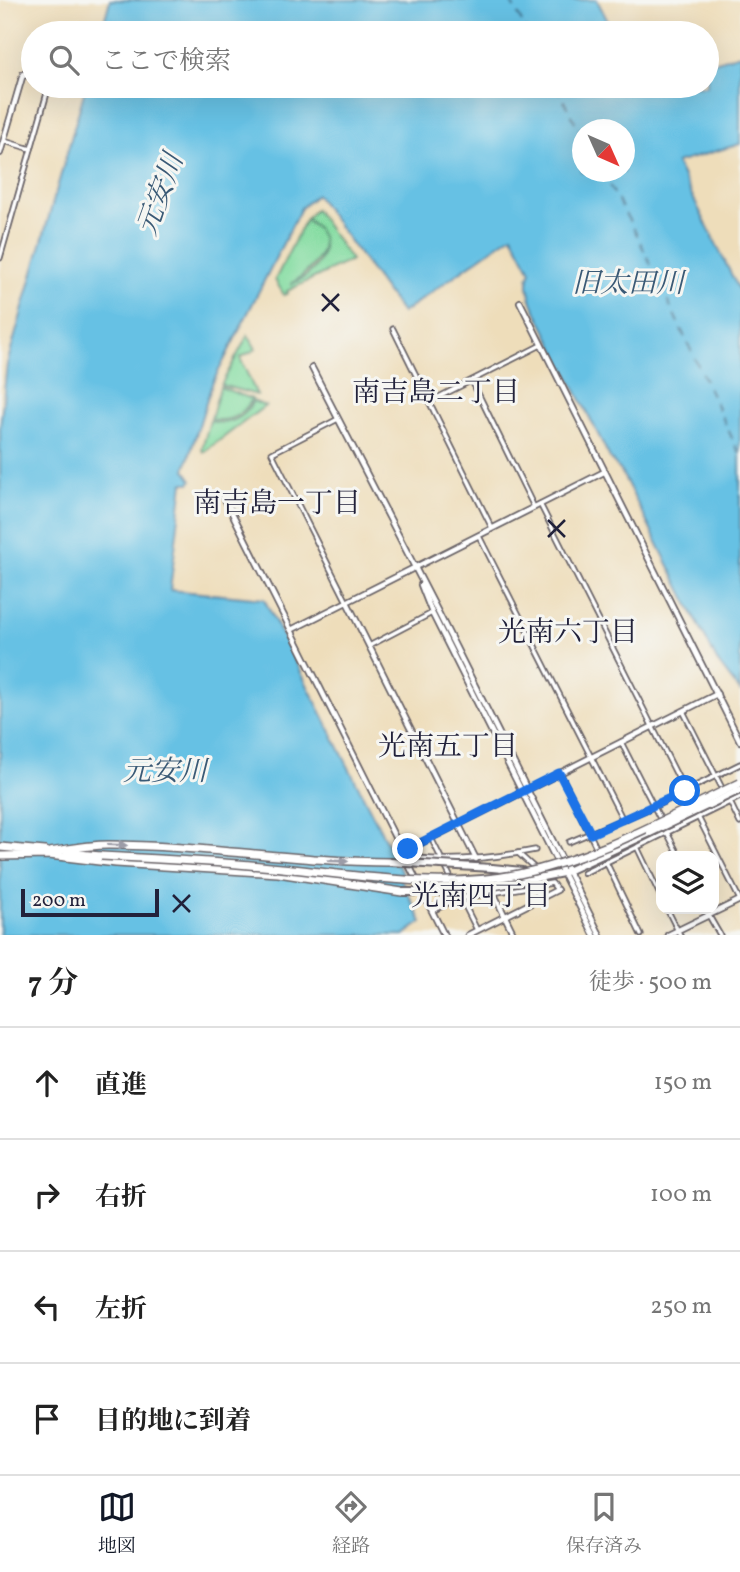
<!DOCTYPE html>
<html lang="ja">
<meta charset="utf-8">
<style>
body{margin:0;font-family:Vollkorn,"Noto Serif JP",serif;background:#f2f2f2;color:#222}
.controls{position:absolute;right:21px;bottom:21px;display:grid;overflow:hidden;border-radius:14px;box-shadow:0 7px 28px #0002}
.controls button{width:63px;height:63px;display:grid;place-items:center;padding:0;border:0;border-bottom:2px solid #e0e0e0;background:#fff;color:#222;font:35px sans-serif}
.compass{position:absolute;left:572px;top:119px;width:63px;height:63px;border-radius:50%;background:#fff;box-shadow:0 7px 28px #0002;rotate:135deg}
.scale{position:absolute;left:21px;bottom:18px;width:138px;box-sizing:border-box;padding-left:7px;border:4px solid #22223b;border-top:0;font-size:19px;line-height:24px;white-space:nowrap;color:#22223b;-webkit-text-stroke:5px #f6f6f2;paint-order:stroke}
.stop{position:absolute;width:21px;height:21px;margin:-16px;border:5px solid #1a73e8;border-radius:50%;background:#fff}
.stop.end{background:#1a73e8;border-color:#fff;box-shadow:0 2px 7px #0008}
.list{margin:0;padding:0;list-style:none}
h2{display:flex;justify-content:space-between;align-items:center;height:91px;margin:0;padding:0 28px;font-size:30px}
h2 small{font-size:23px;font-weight:400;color:#767676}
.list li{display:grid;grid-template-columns:46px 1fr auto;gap:21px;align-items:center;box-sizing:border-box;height:112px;padding:0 28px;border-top:2px solid #e0e0e0}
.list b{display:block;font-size:26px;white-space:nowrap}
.list em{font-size:23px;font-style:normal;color:#767676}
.icon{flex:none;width:38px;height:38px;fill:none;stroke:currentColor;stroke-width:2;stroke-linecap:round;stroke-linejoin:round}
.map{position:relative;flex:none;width:740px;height:935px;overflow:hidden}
.search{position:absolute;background:#fff;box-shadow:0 7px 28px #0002;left:21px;right:21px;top:21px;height:77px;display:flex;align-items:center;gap:18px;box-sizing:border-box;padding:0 24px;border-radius:38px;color:#767676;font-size:26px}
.sheet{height:539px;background:#fff}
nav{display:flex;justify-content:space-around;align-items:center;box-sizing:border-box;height:98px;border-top:2px solid #e0e0e0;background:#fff;font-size:19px;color:#767676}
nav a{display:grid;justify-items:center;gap:4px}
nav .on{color:#111827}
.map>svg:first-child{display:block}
</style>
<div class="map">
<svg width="740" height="935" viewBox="0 0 740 935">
<rect width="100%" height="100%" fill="#f6f6f2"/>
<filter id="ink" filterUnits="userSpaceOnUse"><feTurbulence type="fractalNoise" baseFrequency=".0143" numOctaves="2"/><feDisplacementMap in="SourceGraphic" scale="14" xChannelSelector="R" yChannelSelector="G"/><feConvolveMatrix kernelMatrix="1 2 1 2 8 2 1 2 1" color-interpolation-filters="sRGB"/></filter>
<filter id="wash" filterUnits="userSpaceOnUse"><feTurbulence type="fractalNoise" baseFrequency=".00686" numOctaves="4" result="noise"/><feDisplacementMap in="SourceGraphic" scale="28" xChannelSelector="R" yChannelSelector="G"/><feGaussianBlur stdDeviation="1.57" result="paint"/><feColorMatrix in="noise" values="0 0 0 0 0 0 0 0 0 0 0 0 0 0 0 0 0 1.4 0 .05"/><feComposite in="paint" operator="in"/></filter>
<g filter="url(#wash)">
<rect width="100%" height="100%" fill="#eeddba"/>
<g fill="#83dca0" stroke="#527f6e" stroke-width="2">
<path d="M315 209 351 260 287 291 288 293 284 295 275 280 305 220C342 241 313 269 291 284 321 273 338 239 306 219Z"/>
<path d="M248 335 256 349 240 358 257 395 221 385Z"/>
<path d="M220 387 252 399C243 415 229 423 211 419Z"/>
<path d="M253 401 265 406 204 452 202 449 210 421C229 426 245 418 253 401Z"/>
</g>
<g fill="#66c1e4" stroke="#447290" stroke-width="2" fill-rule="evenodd">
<path d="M110 0H597L614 33H101Z"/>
<path d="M740 54V144L676 163 740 292V691L717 661 622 473 610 458 533 305C529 294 525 282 531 271L512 235 402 313 316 195 301 208 212 384 185 470 192 480 190 483H183L170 590 264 599 404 877 401 879 422 922 404 935H0V428L7 364 86 86H707V64ZM582 130H624V172H582Z"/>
</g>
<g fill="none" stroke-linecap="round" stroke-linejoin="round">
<g stroke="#3a5a76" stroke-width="2" stroke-dasharray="9 7" stroke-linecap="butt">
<path d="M510 0 528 33"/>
<path d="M556 86 582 135"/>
<path d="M602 172 636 233 740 455"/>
</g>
</g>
</g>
<g filter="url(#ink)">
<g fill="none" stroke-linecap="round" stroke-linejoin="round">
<defs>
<g id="minor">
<path d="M4 141 31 149"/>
<path d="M0 258 49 86"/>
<path d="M393 329 492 528"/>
<path d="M472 381 534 507"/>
<path d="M429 402 541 345"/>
<path d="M338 419 272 453 347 602"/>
<path d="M540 504 692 805"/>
<path d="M479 536 623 820"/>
<path d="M369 646 432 613"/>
<path d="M683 711 723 790"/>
<path d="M621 742 679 856"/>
<path d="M560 773 597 849"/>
<path d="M729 800 740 823"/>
<path d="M695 811 740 900"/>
<path d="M431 838 477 930"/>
<path d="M569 842 655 806 740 764"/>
<path d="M637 847 661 897"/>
<path d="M518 853 540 873"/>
<path d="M417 858C457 862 495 858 535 850"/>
<path d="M606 862 641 935"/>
<path d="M584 873 740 797"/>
<path d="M535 886 540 899"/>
<path d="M667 909 680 935"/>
<path d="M705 909 720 935"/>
<path d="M432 911 456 899 552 883 557 890"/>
</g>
<g id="tertiary">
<path d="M0 153 23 74 33 77"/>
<path d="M520 302 740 741"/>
<path d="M312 368 437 610 600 935"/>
<path d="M224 497 291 630"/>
<path d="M421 585 432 613 594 935"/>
<path d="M347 602 476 859"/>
<path d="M403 852 717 694"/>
<path d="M494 894 514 935"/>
<path d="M444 935 291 630 604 472"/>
<path d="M468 935 557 890"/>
<path d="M668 935 740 900"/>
</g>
<g id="trunk">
<path d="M492 868 522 871"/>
<path d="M491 887 563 873 650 833"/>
</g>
<g id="motorway">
<path d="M0 847 45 851"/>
<path d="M50 852C69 849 89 845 108 845 203 845 296 862 390 862"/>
<path d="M67 853 101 856"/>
<path d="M0 856 49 855 116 863 278 873 402 892"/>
</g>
</defs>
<use href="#minor" stroke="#696367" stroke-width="7"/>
<use href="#tertiary" stroke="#696367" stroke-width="8"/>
<use href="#trunk" stroke="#696367" stroke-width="10"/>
<use href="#motorway" stroke="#696367" stroke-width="10"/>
<use href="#minor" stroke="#fff" stroke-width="3.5"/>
<use href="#tertiary" stroke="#fff" stroke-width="4.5"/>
<use href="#trunk" stroke="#fff" stroke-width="6"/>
<use href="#motorway" stroke="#fff" stroke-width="7"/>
<defs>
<g id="trunk-bridge">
<path d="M650 833 740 790"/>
<path d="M390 862 492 868"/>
<path d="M402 892H443L491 887"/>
</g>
<path id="motorway-bridge" d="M101 856C165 859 229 862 292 869 368 877 444 889 519 874 598 858 668 817 740 783"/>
</defs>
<use href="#trunk-bridge" stroke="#696367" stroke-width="10" stroke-linecap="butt"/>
<use href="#motorway-bridge" stroke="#696367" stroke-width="10" stroke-linecap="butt"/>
<use href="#trunk-bridge" stroke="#fff" stroke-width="6"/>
<use href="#motorway-bridge" stroke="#fff" stroke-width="7"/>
</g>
<defs><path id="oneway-solid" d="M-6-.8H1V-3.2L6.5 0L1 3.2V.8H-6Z" transform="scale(1.75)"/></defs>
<g fill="#9c9ca7">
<use href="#oneway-solid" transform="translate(117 845) rotate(2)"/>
<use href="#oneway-solid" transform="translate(338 861) rotate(2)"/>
</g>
</g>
<g fill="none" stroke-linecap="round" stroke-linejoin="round" filter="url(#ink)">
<path stroke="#1a73e8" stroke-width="9" d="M408 849 559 773 591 834 685 791"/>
</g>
<path fill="none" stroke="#22223b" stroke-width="2.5" d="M322 294 339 311M322 311 339 294M548 520 565 537M548 537 565 520M173 895 190 912M173 912 190 895"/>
<g text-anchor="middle" stroke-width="6" stroke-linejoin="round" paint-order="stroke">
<g font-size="28" font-style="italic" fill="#3a5a76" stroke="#f6f6f2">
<text transform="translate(159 194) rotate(-70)" y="10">元安川</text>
<text x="628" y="292">旧太田川</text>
<text x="165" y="780">元安川</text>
</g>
<g font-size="28" fill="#22223b" stroke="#f6f6f2">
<text x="436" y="401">南吉島二丁目</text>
<text x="277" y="512">南吉島一丁目</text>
<text x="568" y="641">光南六丁目</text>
<text x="448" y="755">光南五丁目</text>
<text x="481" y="905">光南四丁目</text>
</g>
</g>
</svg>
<div class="controls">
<button><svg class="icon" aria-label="layers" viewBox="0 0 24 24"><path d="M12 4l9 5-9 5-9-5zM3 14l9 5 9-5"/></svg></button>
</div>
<svg class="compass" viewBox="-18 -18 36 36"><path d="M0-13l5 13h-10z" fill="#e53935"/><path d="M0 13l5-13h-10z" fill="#767676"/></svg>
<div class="scale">200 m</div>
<div class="stop" style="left:685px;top:791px"></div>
<div class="stop end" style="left:408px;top:849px"></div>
<div class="search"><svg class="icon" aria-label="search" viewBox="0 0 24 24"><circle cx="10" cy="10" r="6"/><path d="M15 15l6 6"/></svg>ここで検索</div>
</div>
<section class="sheet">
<h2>7 分<small>徒歩 · 500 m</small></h2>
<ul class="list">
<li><svg class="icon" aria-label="ahead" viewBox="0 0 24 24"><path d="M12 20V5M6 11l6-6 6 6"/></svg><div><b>直進</b></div><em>150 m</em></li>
<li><svg class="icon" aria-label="right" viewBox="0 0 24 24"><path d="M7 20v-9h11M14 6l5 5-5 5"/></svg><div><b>右折</b></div><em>100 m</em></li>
<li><svg class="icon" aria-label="left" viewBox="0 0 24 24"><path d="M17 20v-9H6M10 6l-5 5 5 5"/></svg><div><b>左折</b></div><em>250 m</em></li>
<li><svg class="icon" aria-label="arrive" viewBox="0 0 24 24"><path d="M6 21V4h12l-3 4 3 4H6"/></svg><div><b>目的地に到着</b></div></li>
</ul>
</section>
<nav>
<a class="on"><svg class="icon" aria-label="map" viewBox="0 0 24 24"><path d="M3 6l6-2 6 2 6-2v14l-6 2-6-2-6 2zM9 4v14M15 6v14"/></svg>地図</a>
<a><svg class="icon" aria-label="directions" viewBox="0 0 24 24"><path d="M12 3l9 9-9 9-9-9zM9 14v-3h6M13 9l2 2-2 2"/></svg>経路</a>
<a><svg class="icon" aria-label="saved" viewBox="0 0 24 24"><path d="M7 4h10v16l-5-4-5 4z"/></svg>保存済み</a>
</nav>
